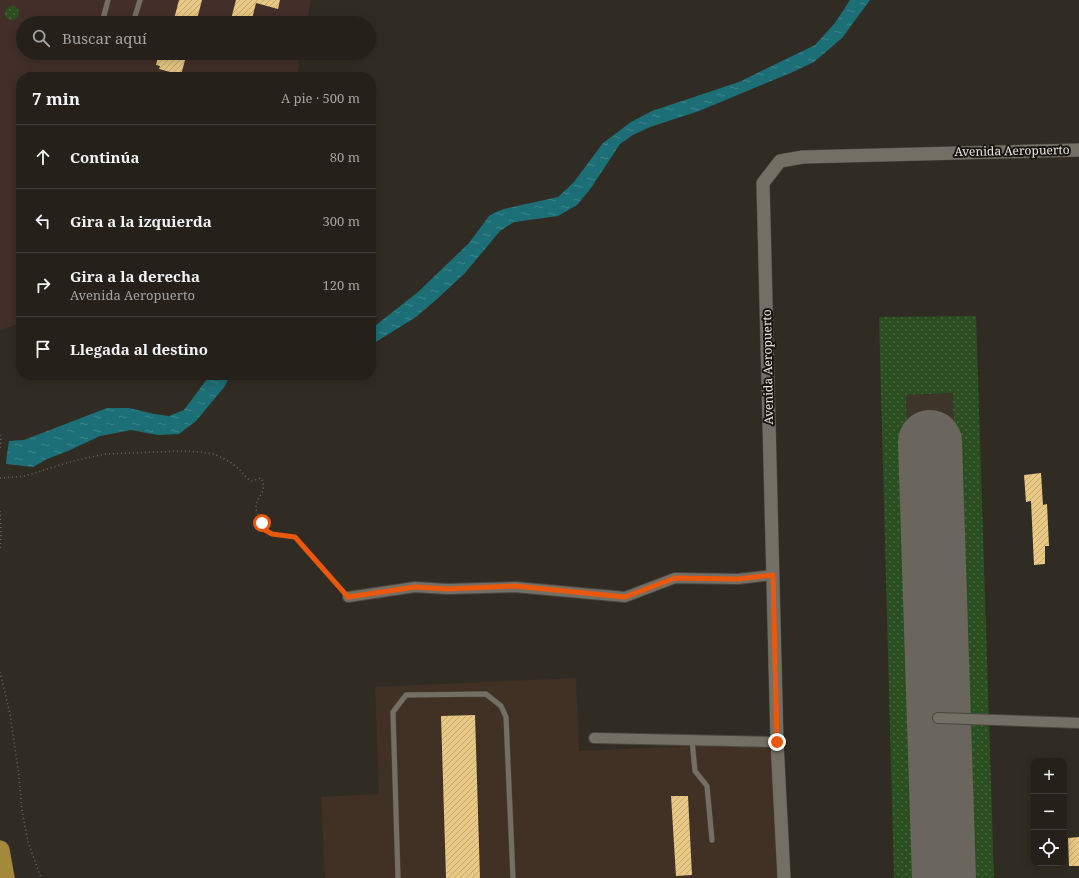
<!DOCTYPE html>
<html lang="es">
<meta charset="utf-8">
<style>
body{margin:0;font-family:"Noto Serif",serif;background:#2d2923;color:#f1f3f6}
.controls{position:absolute;right:12px;bottom:12px;display:grid;overflow:hidden;border-radius:8px;box-shadow:0 2px 10px #0003}
.controls button{width:36px;height:36px;display:grid;place-items:center;padding:0;border:0;border-bottom:1px solid #423e39;background:#25211a;color:#f1f3f6;font:20px sans-serif}
.stop{position:absolute;width:12px;height:12px;margin:-9px;border:3px solid #ea580c;border-radius:50%;background:#fff}
.stop.end{background:#ea580c;border-color:#fff;box-shadow:0 1px 4px #0008}
.list{margin:0;padding:0;list-style:none}
h2{display:flex;justify-content:space-between;align-items:center;height:52px;margin:0;padding:0 16px;font-size:17px}
h2 small{font-size:13px;font-weight:400;color:#a3a3a2}
.list li{display:grid;grid-template-columns:26px 1fr auto;gap:12px;align-items:center;box-sizing:border-box;height:64px;padding:0 16px;border-top:1px solid #423e39}
.list b{display:block;font-size:15px;white-space:nowrap}
.list p{margin:0;font-size:13px;white-space:nowrap;color:#a3a3a2}
.list em{font-size:13px;font-style:normal;color:#a3a3a2}
.icon{flex:none;width:22px;height:22px;fill:none;stroke:currentColor;stroke-width:2;stroke-linecap:round;stroke-linejoin:round}
.map{position:relative;flex:none;width:1079px;height:878px;overflow:hidden}
.search{position:absolute;background:#25211a;box-shadow:0 2px 10px #0003;left:16px;top:16px;width:360px;height:44px;display:flex;align-items:center;gap:10px;box-sizing:border-box;padding:0 14px;border-radius:22px;color:#a3a3a2;font-size:15px}
.panel{position:absolute;background:#25211a;box-shadow:0 2px 10px #0003;left:16px;top:72px;width:360px;height:308px;border-radius:16px}
.map>svg:first-child{display:block}
</style>
<div class="map">
<svg width="1079" height="878" viewBox="0 0 1079 878">
<defs>
<pattern id="grass-dots" width="8" height="8" patternUnits="userSpaceOnUse"><rect width="8" height="8" fill="#2b4e20"/><path d="M2 2h.1M6 6h.1" fill="none" stroke="#4a6840" stroke-width="1.8" stroke-linecap="round"/></pattern>
<pattern id="water-ripples" width="26" height="14" patternUnits="userSpaceOnUse"><rect width="26" height="14" fill="#1d6f77"/><path d="M2 4q2-2 4 0t4 0M15 11q2-2 4 0t4 0" fill="none" stroke="#3e848a"/></pattern>
<pattern id="building-hatch" width="6" height="6" patternUnits="userSpaceOnUse"><rect width="6" height="6" fill="#e8c883"/><path d="M-1 1l2-2M0 6l6-6M5 7l2-2" fill="none" stroke="#c0a773"/></pattern>
</defs>
<rect width="100%" height="100%" fill="#312c23"/>
<path fill="#3d3527" d="M954 393 969 878H921L906 395Z"/>
<path fill="#403124" d="M576 678 579 751 779 742 785 878H325L321 797 379 794 375 687Z"/>
<path fill="#422f2a" d="M0 0H311L307 23H23V53H301L297 77H21V323L0 330Z"/>
<g fill="url(#grass-dots)">
<circle cx="12" cy="13" r="7"/>
<path d="M976 316 994 878H969L953 393 906 395 921 878H894L879 317Z"/>
</g>
<g fill="url(#water-ripples)">
<path d="M850 0H870L842 38 814 62 793 72 699 111 650 127 633 135 620 144 591 188 577 205 558 216 514 222 500 231 465 273 437 299 416 317 371 345V329L418 292 469 243 489 216 496 212 504 209 558 197 574 182 603 143 631 122 652 111 739 82 815 45 835 23Z"/>
<path d="M210 375H230L225 386 196 421 179 434 158 435 131 430 100 436 68 451 47 459 33 467 6 464 7 454 9 441 24 440 107 408H129L154 414 169 416 184 410Z"/>
</g>
<g fill="none" stroke-linecap="round" stroke-linejoin="round">
<path stroke="#6a665e" stroke-width="64" d="M930 442 944 878"/>
</g>
<g fill="url(#building-hatch)">
<path d="M179 0H202L196 23H173Z"/>
<path d="M236 0H280L278 9 256 3 251 23H230Z"/>
<path d="M159 53H187L181 75 159 69 160 66 156 65Z"/>
<path d="M1041 473 1043 505 1047 504 1049 546H1045V564L1034 565 1031 501 1026 502 1024 475Z"/>
<path d="M475 715 480 878H446L441 716Z"/>
<path d="M671 796H688L692 875 676 876Z"/>
<path d="M1079 837V866H1069L1068 838Z"/>
</g>
<g fill="none" stroke-linecap="round" stroke-linejoin="round">
<defs>
<g id="service">
<path d="M102 23 108 0"/>
<path d="M133 23 140 0"/>
<path d="M692 740 695 771 707 786 712 840"/>
<path d="M398 878 393 712 406 695 486 694 501 706 506 717 513 878"/>
</g>
<g id="minor">
<path d="M348 597 415 587 447 589 515 587 625 597 675 578 738 579 773 575"/>
<path d="M938 718 1079 723"/>
<path d="M594 738 777 742"/>
</g>
<path id="tertiary" d="M784 878 777 742 763 183 780 161 803 157 1079 150"/>
<path id="motorway" d="M0 850 5 878"/>
</defs>
<use href="#service" stroke="#4b473f" stroke-width="6"/>
<use href="#minor" stroke="#4b473f" stroke-width="12"/>
<use href="#tertiary" stroke="#4b473f" stroke-width="14"/>
<use href="#motorway" stroke="#4b473f" stroke-width="20"/>
<g stroke="#6d6961" stroke-width="1.5" stroke-dasharray="1 3" stroke-linecap="butt">
<path d="M0 435 1 441 0 449"/>
<path d="M0 478 25 476 73 461 105 454 183 451 200 452 214 454 230 462 239 469 248 479 252 481 261 478C269 493 255 496 256 509 257 514 262 524 265 530L272 534 295 537 342 589"/>
<path d="M0 511 1 531 0 551"/>
<path d="M0 672 10 714 19 776 22 811 28 842 41 878"/>
</g>
<use href="#service" stroke="#746f65" stroke-width="5"/>
<use href="#minor" stroke="#746f65" stroke-width="10"/>
<use href="#tertiary" stroke="#746f65" stroke-width="13"/>
<use href="#motorway" stroke="#a4893a" stroke-width="19"/>
</g>
<g fill="none" stroke-linecap="round" stroke-linejoin="round">
<path stroke="#ea580c" stroke-width="5" d="M262 523 265 530 272 534 295 537 348 597 415 587 447 589 515 586 625 597 675 578 738 579 773 575 777 742"/>
</g>
<g text-anchor="middle" stroke-width="4" stroke-linejoin="round" paint-order="stroke">
<g font-size="12" fill="#e9e6e0" stroke="#171511">
<text transform="translate(1012 151) rotate(-1)" y="4">Avenida Aeropuerto</text>
<text transform="translate(768 367) rotate(-91)" y="4">Avenida Aeropuerto</text>
</g>
</g>
</svg>
<div class="controls">
<button>+</button>
<button>−</button>
<button><svg class="icon" aria-label="locate" viewBox="0 0 24 24"><circle cx="12" cy="12" r="6"/><path d="M12 2v4M12 18v4M2 12h4M18 12h4"/></svg></button>
</div>
<div class="stop" style="left:262px;top:523px"></div>
<div class="stop end" style="left:777px;top:742px"></div>
<div class="search"><svg class="icon" aria-label="search" viewBox="0 0 24 24"><circle cx="10" cy="10" r="6"/><path d="M15 15l6 6"/></svg>Buscar aquí</div>
<section class="panel">
<h2>7 min<small>A pie · 500 m</small></h2>
<ul class="list">
<li><svg class="icon" aria-label="ahead" viewBox="0 0 24 24"><path d="M12 20V5M6 11l6-6 6 6"/></svg><div><b>Continúa</b></div><em>80 m</em></li>
<li><svg class="icon" aria-label="left" viewBox="0 0 24 24"><path d="M17 20v-9H6M10 6l-5 5 5 5"/></svg><div><b>Gira a la izquierda</b></div><em>300 m</em></li>
<li><svg class="icon" aria-label="right" viewBox="0 0 24 24"><path d="M7 20v-9h11M14 6l5 5-5 5"/></svg><div><b>Gira a la derecha</b><p>Avenida Aeropuerto</p></div><em>120 m</em></li>
<li><svg class="icon" aria-label="arrive" viewBox="0 0 24 24"><path d="M6 21V4h12l-3 4 3 4H6"/></svg><div><b>Llegada al destino</b></div></li>
</ul>
</section>
</div>
